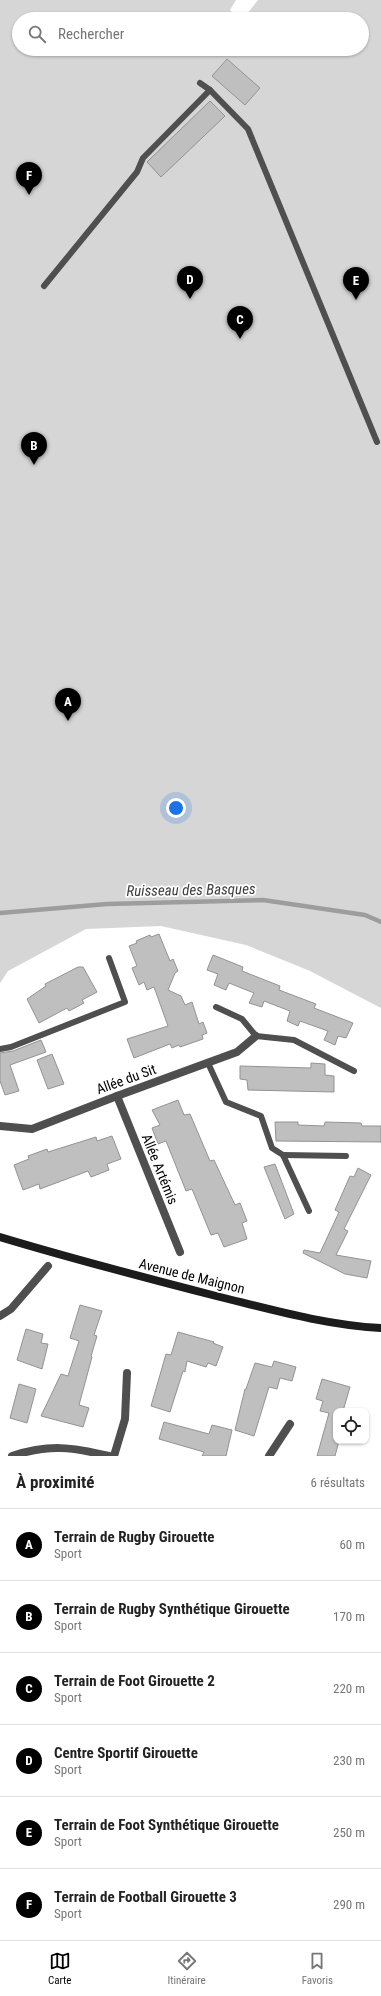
<!DOCTYPE html>
<html lang="fr">
<meta charset="utf-8">
<style>
body{margin:0;font-family:"Roboto Condensed",sans-serif;background:#f2f2f2;color:#222}
.controls{position:absolute;right:12px;bottom:12px;display:grid;overflow:hidden;border-radius:8px;box-shadow:0 1px 3px #0004}
.controls button{width:36px;height:36px;display:grid;place-items:center;padding:0;border:0;border-bottom:1px solid #e0e0e0;background:#fff;color:#222;font:20px sans-serif}
.you{position:absolute;left:176px;top:808px;width:14px;height:14px;margin:-10px;border:3px solid #fff;border-radius:50%;background:#1a73e8;box-shadow:0 0 0 6px #1a73e833}
.badge{display:grid;place-items:center;width:26px;height:26px;border-radius:50%;background:#000;color:#fff;font-size:13px;font-weight:700}
.pin{position:absolute;translate:-50% -33px;filter:drop-shadow(0 1px 2px #0008)}
.pin::after{content:'';position:absolute;top:21px;width:14px;height:12px;background:inherit;clip-path:polygon(0 0,100% 0,50% 100%)}
.list{margin:0;padding:0;list-style:none}
h2{display:flex;justify-content:space-between;align-items:center;height:52px;margin:0;padding:0 16px;font-size:17px}
h2 small{font-size:13px;font-weight:400;color:#767676}
.list li{display:grid;grid-template-columns:26px 1fr auto;gap:12px;align-items:center;box-sizing:border-box;height:72px;padding:0 16px;border-top:1px solid #e0e0e0}
.list b{display:block;font-size:15px;white-space:nowrap}
.list p{margin:0;font-size:13px;white-space:nowrap;color:#767676}
.list em{font-size:13px;font-style:normal;color:#767676}
.icon{flex:none;width:22px;height:22px;fill:none;stroke:currentColor;stroke-width:2;stroke-linecap:round;stroke-linejoin:round}
.map{position:relative;flex:none;width:381px;height:1456px;overflow:hidden}
.search{position:absolute;background:#fff;box-shadow:0 1px 3px #0004;left:12px;right:12px;top:12px;height:44px;display:flex;align-items:center;gap:10px;box-sizing:border-box;padding:0 14px;border-radius:22px;color:#767676;font-size:15px}
.sheet{height:484px;background:#fff}
nav{display:flex;justify-content:space-around;align-items:center;box-sizing:border-box;height:56px;border-top:1px solid #e0e0e0;background:#fff;font-size:11px;color:#767676}
nav a{display:grid;justify-items:center;gap:2px}
nav .on{color:#000}
.map>svg:first-child{display:block}
</style>
<div class="map">
<svg width="381" height="1456" viewBox="0 0 381 1456">
<rect width="100%" height="100%" fill="#fff"/>
<path fill="#d6d6d6" d="M0 0H236L230 10 238 19H19V49H362V19H243L258 0H381V1008L310 971 246 945 161 926 86 929 8 971 0 983Z"/>
<g fill="none" stroke-linecap="round" stroke-linejoin="round">
<path stroke="#9d9d9d" stroke-width="4.5" d="M0 913 107 904 263 900 365 915 381 922"/>
</g>
<g fill="#bfbfbf" stroke="#939393">
<path d="M227 59 260 88 245 105 212 76Z"/>
<path d="M210 101 225 116 161 177 147 162Z"/>
<path d="M159 934 170 961 173 959 178 971 175 973 168 990 181 996 185 1005 192 1002 199 1024 203 1022 207 1033 202 1035 203 1039 180 1047 179 1045 172 1048 170 1044 134 1058 127 1039 168 1026 154 987 147 990 144 982 139 985 132 968 137 966 129 946 137 943 136 941 150 935 151 937Z"/>
<path d="M213 955 243 967 242 971 280 986 279 990 316 1004 314 1008 353 1023 346 1038 338 1036 335 1045 324 1040 328 1031 300 1021 298 1026 287 1021 290 1011 264 1001 262 1007 249 1003 254 993 229 983 226 990 214 985 218 974 207 970Z"/>
<path d="M78 967H83L97 992 82 1000 84 1003 69 1011 67 1008 39 1023 27 999 46 986 45 984Z"/>
<path d="M41 1040 46 1052 10 1065 19 1091 5 1095 0 1081V1053L13 1051Z"/>
<path d="M52 1054 64 1084 48 1089 37 1060Z"/>
<path d="M311 1063 325 1064V1075L334 1076V1092L248 1090 247 1080 240 1079V1066L311 1068Z"/>
<path d="M178 1100 184 1115 190 1114 210 1161 214 1160 235 1205 240 1203 247 1221 242 1223 247 1239 224 1247 218 1233 211 1235 192 1189 186 1191 166 1141 158 1144 152 1128 160 1125 152 1110Z"/>
<path d="M275 1122H298V1125L324 1126 325 1122 361 1123 362 1126H381V1142L276 1141Z"/>
<path d="M112 1136 121 1159 107 1164 109 1170 91 1177 88 1171 40 1189 39 1184 23 1190 14 1165 29 1159 28 1156 47 1149 48 1152 96 1137 97 1141Z"/>
<path d="M275 1164 294 1214 285 1219 264 1167Z"/>
<path d="M358 1168 371 1175 344 1229 348 1231 336 1255 371 1261 367 1278 345 1274 303 1253 304 1250 320 1253 339 1212 335 1210 350 1176 354 1177Z"/>
<path d="M80 1305 102 1311 94 1335 97 1336 91 1356 92 1357 79 1405 89 1408 83 1427 41 1416 61 1374 68 1376 79 1341 70 1338Z"/>
<path d="M26 1329 43 1334 41 1343 48 1344 42 1369 17 1360Z"/>
<path d="M178 1332 214 1342 213 1343 223 1347 216 1366 208 1363 206 1367 187 1361 185 1372 183 1371 170 1412 151 1406 166 1354 171 1355Z"/>
<path d="M274 1361 296 1367 292 1381 280 1378 277 1389 269 1387 254 1436 235 1430 245 1389H246L255 1363 272 1367Z"/>
<path d="M322 1379 350 1387 343 1411H336V1441H339L335 1456H317L329 1413 320 1411 323 1401 316 1399Z"/>
<path d="M19 1384 36 1389 27 1423 10 1418Z"/>
<path d="M164 1422 209 1434 212 1425 232 1430 226 1456H202L204 1452 159 1439Z"/>
</g>
<g fill="none" stroke-linecap="round" stroke-linejoin="round">
<g stroke="#4f4f4f" stroke-width="6">
<path d="M200 83 210 90 248 129 377 442"/>
<path d="M44 286 137 172 143 158 210 90"/>
<path d="M216 1007 242 1019 256 1036 294 1040 354 1071"/>
<path d="M0 1049 11 1047 125 1002 109 958"/>
<path d="M208 1063 226 1102 261 1116 272 1148 283 1155 309 1211"/>
<path d="M283 1155 346 1156"/>
</g>
<g stroke="#4f4f4f" stroke-width="8">
<path d="M117 1096 180 1252"/>
<path d="M0 1126 32 1129 117 1096 237 1052 256 1036"/>
<path d="M0 1316 11 1309 48 1266"/>
<path d="M12 1456C49 1444 72 1447 109 1456"/>
<path d="M114 1456 125 1419 127 1373"/>
<path d="M269 1456 290 1424"/>
</g>
<path stroke="#1c1c1c" stroke-width="8" d="M0 1237C73 1259 146 1278 220 1297 273 1310 326 1325 381 1328"/>
</g>
<g text-anchor="middle" stroke-width="3.5" stroke-linejoin="round" paint-order="stroke">
<g font-size="14" fill="#000" stroke="#fff">
<text transform="translate(126 1079) rotate(-20)" y="5">Allée du Sit</text>
<text transform="translate(160 1169) rotate(68)" y="5">Allée Artémis</text>
<text transform="translate(192 1276) rotate(14)" y="5">Avenue de Maignon</text>
</g>
<g font-size="15" font-style="italic" fill="#3e3e3e" stroke="#fff">
<text transform="translate(191 890) rotate(-1)" y="5">Ruisseau des Basques</text>
</g>
</g>
</svg>
<div class="controls">
<button><svg class="icon" aria-label="locate" viewBox="0 0 24 24"><circle cx="12" cy="12" r="6"/><path d="M12 2v4M12 18v4M2 12h4M18 12h4"/></svg></button>
</div>
<div class="you"></div>
<div class="pin badge" style="left:68px;top:721px">A</div>
<div class="pin badge" style="left:34px;top:465px">B</div>
<div class="pin badge" style="left:240px;top:339px">C</div>
<div class="pin badge" style="left:190px;top:299px">D</div>
<div class="pin badge" style="left:356px;top:300px">E</div>
<div class="pin badge" style="left:29px;top:195px">F</div>
<div class="search"><svg class="icon" aria-label="search" viewBox="0 0 24 24"><circle cx="10" cy="10" r="6"/><path d="M15 15l6 6"/></svg>Rechercher</div>
</div>
<section class="sheet">
<h2>À proximité<small>6 résultats</small></h2>
<ul class="list">
<li><span class="badge">A</span><div><b>Terrain de Rugby Girouette</b><p>Sport</p></div><em>60 m</em></li>
<li><span class="badge">B</span><div><b>Terrain de Rugby Synthétique Girouette</b><p>Sport</p></div><em>170 m</em></li>
<li><span class="badge">C</span><div><b>Terrain de Foot Girouette 2</b><p>Sport</p></div><em>220 m</em></li>
<li><span class="badge">D</span><div><b>Centre Sportif Girouette</b><p>Sport</p></div><em>230 m</em></li>
<li><span class="badge">E</span><div><b>Terrain de Foot Synthétique Girouette</b><p>Sport</p></div><em>250 m</em></li>
<li><span class="badge">F</span><div><b>Terrain de Football Girouette 3</b><p>Sport</p></div><em>290 m</em></li>
</ul>
</section>
<nav>
<a class="on"><svg class="icon" aria-label="map" viewBox="0 0 24 24"><path d="M3 6l6-2 6 2 6-2v14l-6 2-6-2-6 2zM9 4v14M15 6v14"/></svg>Carte</a>
<a><svg class="icon" aria-label="directions" viewBox="0 0 24 24"><path d="M12 3l9 9-9 9-9-9zM9 14v-3h6M13 9l2 2-2 2"/></svg>Itinéraire</a>
<a><svg class="icon" aria-label="saved" viewBox="0 0 24 24"><path d="M7 4h10v16l-5-4-5 4z"/></svg>Favoris</a>
</nav>
